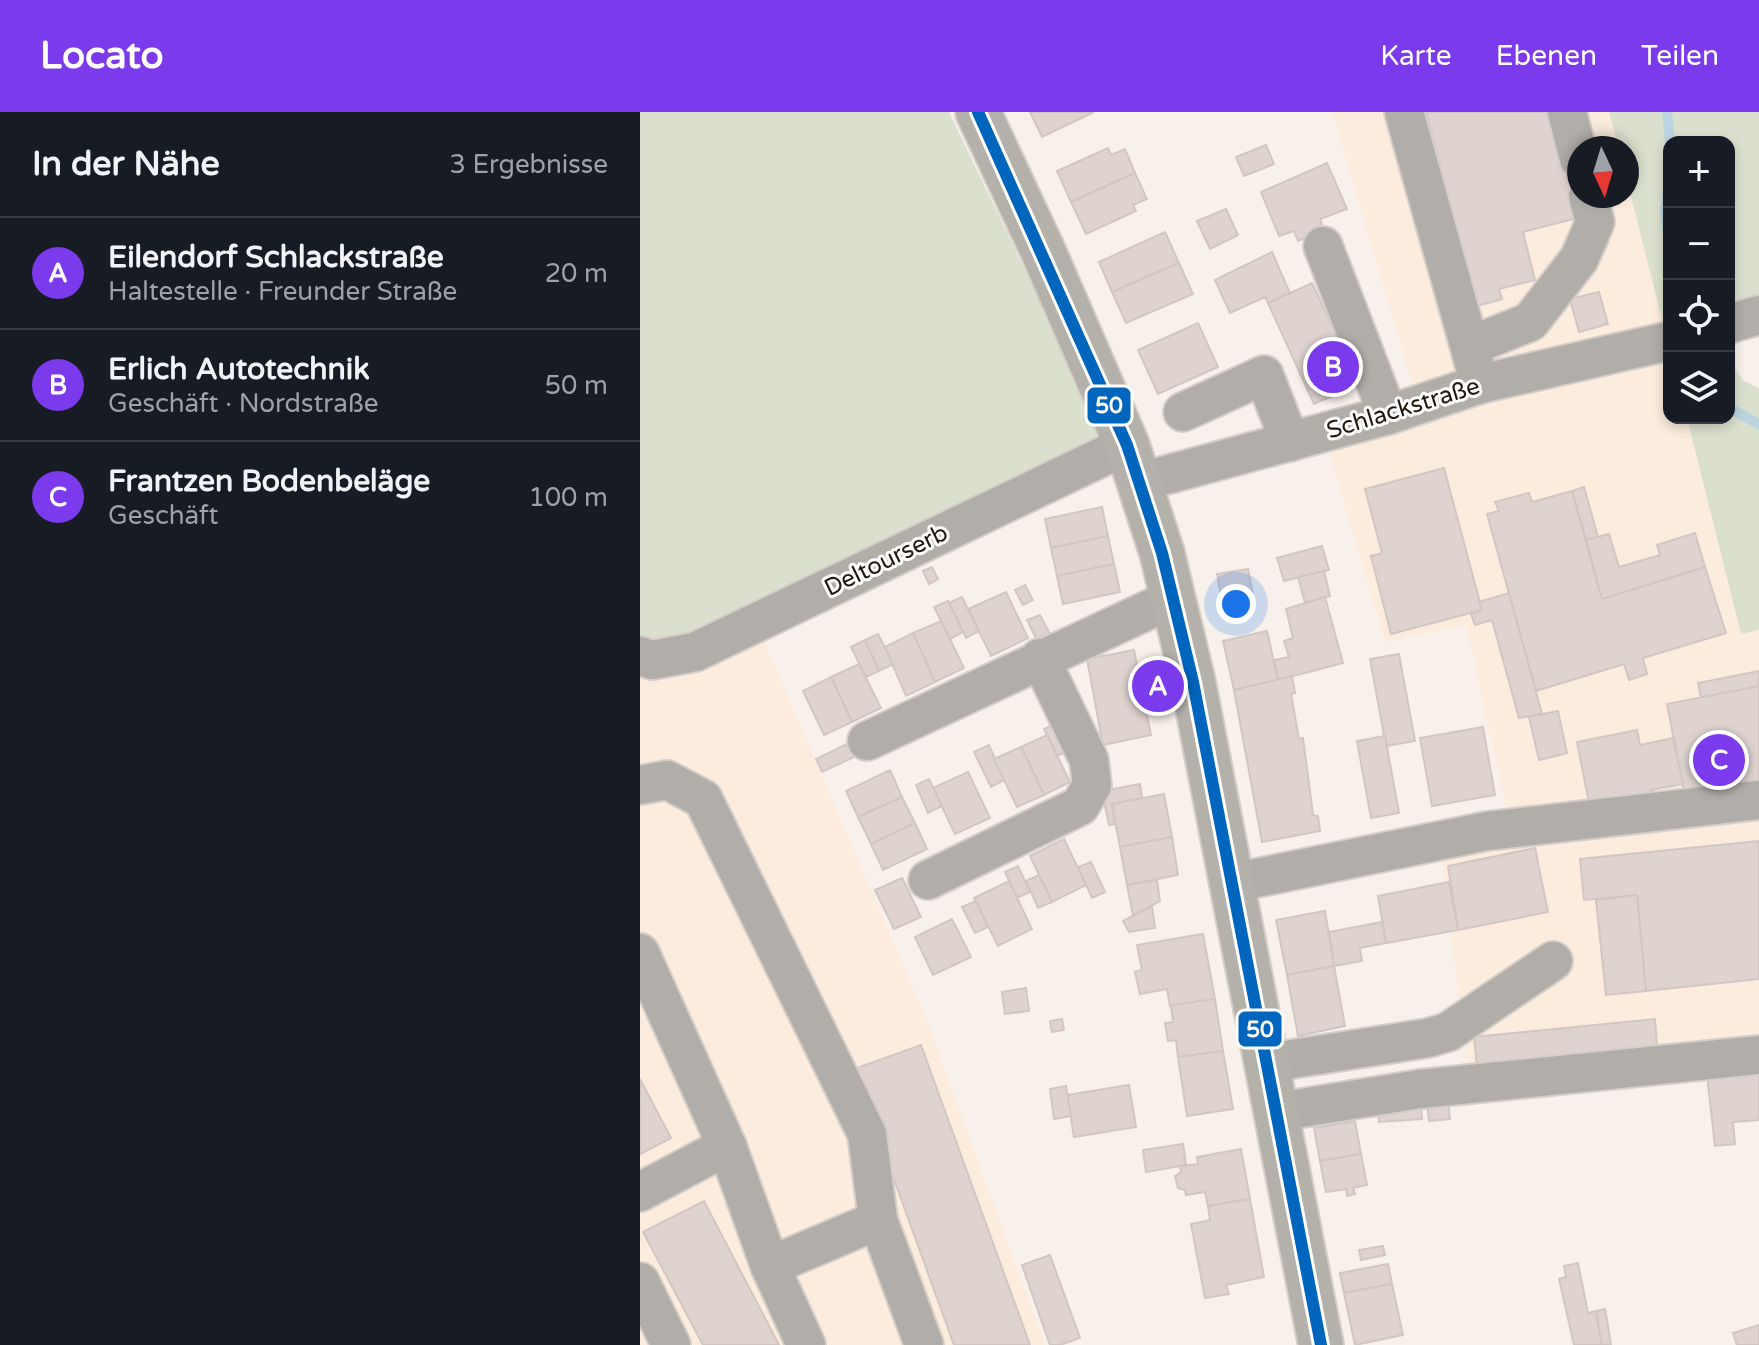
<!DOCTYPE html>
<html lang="de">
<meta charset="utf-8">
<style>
body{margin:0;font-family:"Varela Round",sans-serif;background:#242831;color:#f1f3f6}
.controls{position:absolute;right:24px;top:24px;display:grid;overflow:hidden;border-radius:16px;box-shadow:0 4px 12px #0003}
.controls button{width:72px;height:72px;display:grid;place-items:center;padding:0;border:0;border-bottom:2px solid #363941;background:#171b24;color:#f1f3f6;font:40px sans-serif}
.compass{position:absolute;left:927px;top:24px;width:72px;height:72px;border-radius:50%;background:#171b24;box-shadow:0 4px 12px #0003;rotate:176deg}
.you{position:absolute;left:596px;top:492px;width:28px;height:28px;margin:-20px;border:6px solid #fff;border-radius:50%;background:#1a73e8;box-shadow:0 0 0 12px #1a73e833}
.badge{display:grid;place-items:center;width:52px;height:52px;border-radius:50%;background:#7c3aed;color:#fff;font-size:26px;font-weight:700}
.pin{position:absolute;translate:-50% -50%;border:4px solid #fff;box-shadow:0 2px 8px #0006}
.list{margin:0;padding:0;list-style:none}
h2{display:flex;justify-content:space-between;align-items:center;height:104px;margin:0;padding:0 32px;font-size:34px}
h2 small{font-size:26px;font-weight:400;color:#9ea1a6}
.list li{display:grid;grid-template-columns:52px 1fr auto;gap:24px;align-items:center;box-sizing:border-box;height:112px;padding:0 32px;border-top:2px solid #363941}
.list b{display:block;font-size:30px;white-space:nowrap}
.list p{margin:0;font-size:26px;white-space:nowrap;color:#9ea1a6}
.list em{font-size:26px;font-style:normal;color:#9ea1a6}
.icon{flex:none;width:44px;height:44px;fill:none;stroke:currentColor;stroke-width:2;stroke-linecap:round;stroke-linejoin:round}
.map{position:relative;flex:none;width:1119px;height:1233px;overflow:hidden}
header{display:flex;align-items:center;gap:48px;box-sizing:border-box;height:112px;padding:0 40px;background:#7c3aed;color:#fff}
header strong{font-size:38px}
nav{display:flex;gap:44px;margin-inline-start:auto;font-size:28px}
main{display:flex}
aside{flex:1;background:#171b24}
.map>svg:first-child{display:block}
</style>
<header>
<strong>Locato</strong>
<nav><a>Karte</a><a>Ebenen</a><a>Teilen</a></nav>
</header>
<main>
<aside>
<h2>In der Nähe<small>3 Ergebnisse</small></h2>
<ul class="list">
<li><span class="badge">A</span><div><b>Eilendorf Schlackstraße</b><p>Haltestelle · Freunder Straße</p></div><em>20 m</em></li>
<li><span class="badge">B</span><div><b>Erlich Autotechnik</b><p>Geschäft · Nordstraße</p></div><em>50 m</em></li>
<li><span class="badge">C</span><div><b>Frantzen Bodenbeläge</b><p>Geschäft</p></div><em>100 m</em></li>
</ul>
</aside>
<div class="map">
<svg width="1119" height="1233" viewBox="0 0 1119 1233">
<rect width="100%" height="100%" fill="#f8f1eb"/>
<g fill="#fbecde">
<path d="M692 0H969L979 36H939V84H987V69L1029 235V306H1047L1101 521 1119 518V946L830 977 801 742 873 728 826 513 745 530 689 341 784 312Z"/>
<path d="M120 519 287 908 405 1233H0V554Z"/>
</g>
<g fill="#dbe0ce">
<path d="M0 0H309L459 312 456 325 442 337 50 529 0 530Z"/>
<path d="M969 0H1119V195L1089 204V30H1029V235L987 69V36H979Z"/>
<path d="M1089 250 1104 269 1119 276V518L1101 522 1047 306H1089Z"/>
</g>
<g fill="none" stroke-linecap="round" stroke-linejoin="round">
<g stroke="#bcd4df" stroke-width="10">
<path d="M1027 0 1030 30"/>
<path d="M1029 70 1025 100 1029 128"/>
<path d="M1089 296 1119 312"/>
</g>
</g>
<g fill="#ded3cf" stroke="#d1c6c2" stroke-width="2">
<path d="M390 0H454L402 25Z"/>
<path d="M786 0H910L937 106 883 120 895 168 859 177 862 187 837 194Z"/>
<path d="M626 33 634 52 604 64 596 45Z"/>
<path d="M468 36 471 43 485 37 495 61 431 90 417 59Z"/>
<path d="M687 51 707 97 680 107 684 118 658 129 654 119 639 124 621 80Z"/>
<path d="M495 61 507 87 493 93 496 99 446 122 431 90Z"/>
<path d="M586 97 598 123 570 137 557 109Z"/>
<path d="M525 120 539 151 472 180 459 150Z"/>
<path d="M632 140 650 181 628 191 625 185 590 201 575 168Z"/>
<path d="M539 151 553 182 486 211 472 180Z"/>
<path d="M672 171 692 214 695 213 702 227 698 229 718 273 674 292 628 191Z"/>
<path d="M959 180 968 212 939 220 930 187Z"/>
<path d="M558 211 578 255 518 282 498 238Z"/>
<path d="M804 356 842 498 751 522 731 444 742 441 725 377Z"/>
<path d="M944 375 958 425 946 428 932 379Z"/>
<path d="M932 379 962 487 1065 455 1086 521 1003 546 1007 562 989 568 984 552 896 579 847 402 859 399 855 390 889 381 892 390Z"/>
<path d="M462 395 468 424 411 436 405 407Z"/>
<path d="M1055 421 1065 455 962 487 946 428 969 422 979 455 1020 443 1017 433Z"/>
<path d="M468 424 474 452 417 464 411 436Z"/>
<path d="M682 434 689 458 644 469 637 446Z"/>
<path d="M474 452 480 480 423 492 417 464Z"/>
<path d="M292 455 298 467 289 472 283 459Z"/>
<path d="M608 457 613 483 582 489 577 462Z"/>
<path d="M684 459 690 484 665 491 658 465Z"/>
<path d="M385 473 393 488 383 493 375 478Z"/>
<path d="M366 480 388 526 351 544 328 497Z"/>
<path d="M869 481 902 602 879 606 852 508 835 513 831 502 842 498 839 490Z"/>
<path d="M322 485 339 519 326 526 309 491Z"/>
<path d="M685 485 703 551 638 568 634 548 649 545 644 529 653 526 646 497Z"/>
<path d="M308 489 323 520 310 527 294 495Z"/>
<path d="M400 503 411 524 398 530 387 508Z"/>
<path d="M301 509 324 556 295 570 273 521Z"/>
<path d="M627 519 638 568 594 578 583 529Z"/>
<path d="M273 521 295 570 266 584 245 535Z"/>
<path d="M238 522 253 552 239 559 225 528Z"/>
<path d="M225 528 239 559 226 565 211 535Z"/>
<path d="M494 538 502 580 507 579 510 593 505 594 511 623 463 633 447 547Z"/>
<path d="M759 542 775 629 746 634 730 547Z"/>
<path d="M219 552 241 596 212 610 191 565Z"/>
<path d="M1119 559V574L1061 586 1058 571Z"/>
<path d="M652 564 655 581 651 582 659 627 663 626 673 703 678 704 680 719 622 730 594 578Z"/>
<path d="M191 565 212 610 184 623 163 579Z"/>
<path d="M1119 574V671L1045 685 1027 592Z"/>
<path d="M918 599 927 641 899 648 889 605Z"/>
<path d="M418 611 430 638 417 644 404 617Z"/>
<path d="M843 615 855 683 792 694 780 626Z"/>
<path d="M997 618 1000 633 1033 626 1043 672 1011 678 1012 684 950 696 937 630Z"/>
<path d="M407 623 430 670 404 683 381 635Z"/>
<path d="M745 624 759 701 731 706 717 629Z"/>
<path d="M207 632 214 645 182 660 176 647Z"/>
<path d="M349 633 364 668 351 675 334 640Z"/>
<path d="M381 635 404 683 377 695 354 647Z"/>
<path d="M250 658 262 685 218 705 206 679Z"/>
<path d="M328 660 350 706 315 722 293 676Z"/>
<path d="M289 667 302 694 288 701 276 673Z"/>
<path d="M500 672 502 686 472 692 475 712 469 713 462 679Z"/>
<path d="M524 682 532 725 480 735 472 692Z"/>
<path d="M262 685 275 711 231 732 218 705Z"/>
<path d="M275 711 287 737 243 758 231 732Z"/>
<path d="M532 725 538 763 487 773 480 735Z"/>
<path d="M424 727 446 773 412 790 390 744Z"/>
<path d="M1119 729V867L1006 879 997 783 944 788 940 747Z"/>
<path d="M895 736 908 800 818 818 808 754Z"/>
<path d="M451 750 465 780 452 786 438 755Z"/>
<path d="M378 754 390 780 377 786 365 760Z"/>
<path d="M399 763 412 790 398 796 386 769Z"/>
<path d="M262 766 281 805 254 817 235 778Z"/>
<path d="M517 768 520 789 493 804 487 773Z"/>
<path d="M369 769 392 817 358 834 334 786Z"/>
<path d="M809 770 818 818 746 831 738 784Z"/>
<path d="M997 783 1006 879 966 883 956 788Z"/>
<path d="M336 789 348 815 335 821 322 795Z"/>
<path d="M512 794 515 816 489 820 483 809Z"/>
<path d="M685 799 694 854 647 863 636 808Z"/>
<path d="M312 807 331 845 293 863 275 825Z"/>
<path d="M742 810 746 831 720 836 722 849 694 854 689 820Z"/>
<path d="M563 822 575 887 530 894 527 877 500 882 495 860 502 858 497 833Z"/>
<path d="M694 854 705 914 658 924 647 863Z"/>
<path d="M386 876 389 899 365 902 362 880Z"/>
<path d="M575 887 583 939 538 945 536 928 528 929 525 911 533 910 531 893Z"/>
<path d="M422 907 424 918 412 920 410 909Z"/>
<path d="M1015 907 1017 935 837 955 834 925Z"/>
<path d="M281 933 390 1233H314L214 957Z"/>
<path d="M583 939 593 997 547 1004 538 945Z"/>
<path d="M1119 958V1008L1093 1010 1095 1032 1075 1034 1067 964Z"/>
<path d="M0 967 31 1026 0 1042Z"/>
<path d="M489 973 496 1015 434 1025 427 983Z"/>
<path d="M426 974 431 1004 414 1007 410 977Z"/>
<path d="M808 988 810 1007 789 1009 787 990Z"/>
<path d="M781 990 782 1007 739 1010 737 994Z"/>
<path d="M715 1009 721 1042 680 1049 674 1016Z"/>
<path d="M543 1032 546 1053 506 1060 503 1038Z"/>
<path d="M601 1037 610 1087 568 1094 565 1080 546 1083 545 1078 538 1076 535 1064 541 1060 540 1054 558 1052 557 1045Z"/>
<path d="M721 1042 727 1073 713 1076 715 1082 707 1084 706 1077 686 1080 680 1049Z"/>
<path d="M610 1087 624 1165 586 1173 589 1182 565 1186 551 1112 570 1108 568 1094Z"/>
<path d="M64 1089 139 1233H63L3 1120Z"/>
<path d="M743 1134 745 1143 721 1148 719 1138Z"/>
<path d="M410 1143 440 1226 420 1233H410L382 1153Z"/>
<path d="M938 1151 948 1201 956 1199 962 1233H934L919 1167 926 1165 924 1154Z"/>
<path d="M748 1152 752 1172 704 1181 700 1161Z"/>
<path d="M752 1172 763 1223 715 1233 704 1181Z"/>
<path d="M965 1197 971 1232 962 1233 956 1199Z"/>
<path d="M1119 1213V1233H1097L1093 1221Z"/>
</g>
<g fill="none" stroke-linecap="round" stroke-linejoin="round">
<defs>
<g id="minor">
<path d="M764 0 840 272"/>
<path d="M927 0 939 47"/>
<path d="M683 134 748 303"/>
<path d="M1089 212 1119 203"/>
<path d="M830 234 890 210 939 147 947 129 955 110 948 84"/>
<path d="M543 300 624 263 650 330"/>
<path d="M500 370 748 303 840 272 1029 229"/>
<path d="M0 544 12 548 55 540 487 333"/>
<path d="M227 629 534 486"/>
<path d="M0 673 27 668 63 687 227 1022 238 1108"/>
<path d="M288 768 440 694 452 673 449 648 400 546"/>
<path d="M592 771 847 719 1119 688"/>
<path d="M0 841 87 1034 130 1154 166 1233"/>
<path d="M626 951 788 926 808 920 913 849"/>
<path d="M637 1000 780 977 1119 943"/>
<path d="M0 1080 87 1034"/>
<path d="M130 1154 238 1108 284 1233"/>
<path d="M0 1170 31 1233"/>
</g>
<path id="major" d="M338 0 403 139 487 333 522 441 553 570 681 1233"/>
</defs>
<use href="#minor" stroke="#d5cec8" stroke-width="42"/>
<use href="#major" stroke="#d5cec8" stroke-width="48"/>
<use href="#minor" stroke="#b1aea9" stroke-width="38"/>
<use href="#major" stroke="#b4b0aa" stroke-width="44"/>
<defs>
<path id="bus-1" d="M338 0 487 333 522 441 553 570 681 1233"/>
</defs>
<use href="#bus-1" stroke="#fff" stroke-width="18"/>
<use href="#bus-1" stroke="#0065bd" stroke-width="12"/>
</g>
<g text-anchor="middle" stroke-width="6" stroke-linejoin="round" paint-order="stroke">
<g font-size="24" fill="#22180e" stroke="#fff">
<text transform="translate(763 296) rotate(-17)" y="8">Schlackstraße</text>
<text transform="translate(246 448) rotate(-26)" y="8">Deltourserb</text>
</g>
</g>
<g stroke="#fff" stroke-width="3">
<rect x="446" y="274" width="46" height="39" rx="8" fill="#0065bd"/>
<rect x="597" y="898" width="46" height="38" rx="8" fill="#0065bd"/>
</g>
<g font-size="22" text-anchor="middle" font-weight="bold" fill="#fff">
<text x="469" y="301">50</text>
<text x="620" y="925">50</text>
</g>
</svg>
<div class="controls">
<button>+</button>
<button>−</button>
<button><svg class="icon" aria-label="locate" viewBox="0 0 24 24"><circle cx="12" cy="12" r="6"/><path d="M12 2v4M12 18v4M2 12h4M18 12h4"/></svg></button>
<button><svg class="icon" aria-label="layers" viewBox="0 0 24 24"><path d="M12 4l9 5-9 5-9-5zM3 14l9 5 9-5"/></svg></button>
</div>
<svg class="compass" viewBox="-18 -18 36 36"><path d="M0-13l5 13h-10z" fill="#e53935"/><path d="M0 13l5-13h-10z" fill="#9ea1a6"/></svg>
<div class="you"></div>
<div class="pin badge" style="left:518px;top:574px">A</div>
<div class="pin badge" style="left:693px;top:255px">B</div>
<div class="pin badge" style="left:1079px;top:648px">C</div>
</div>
</main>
